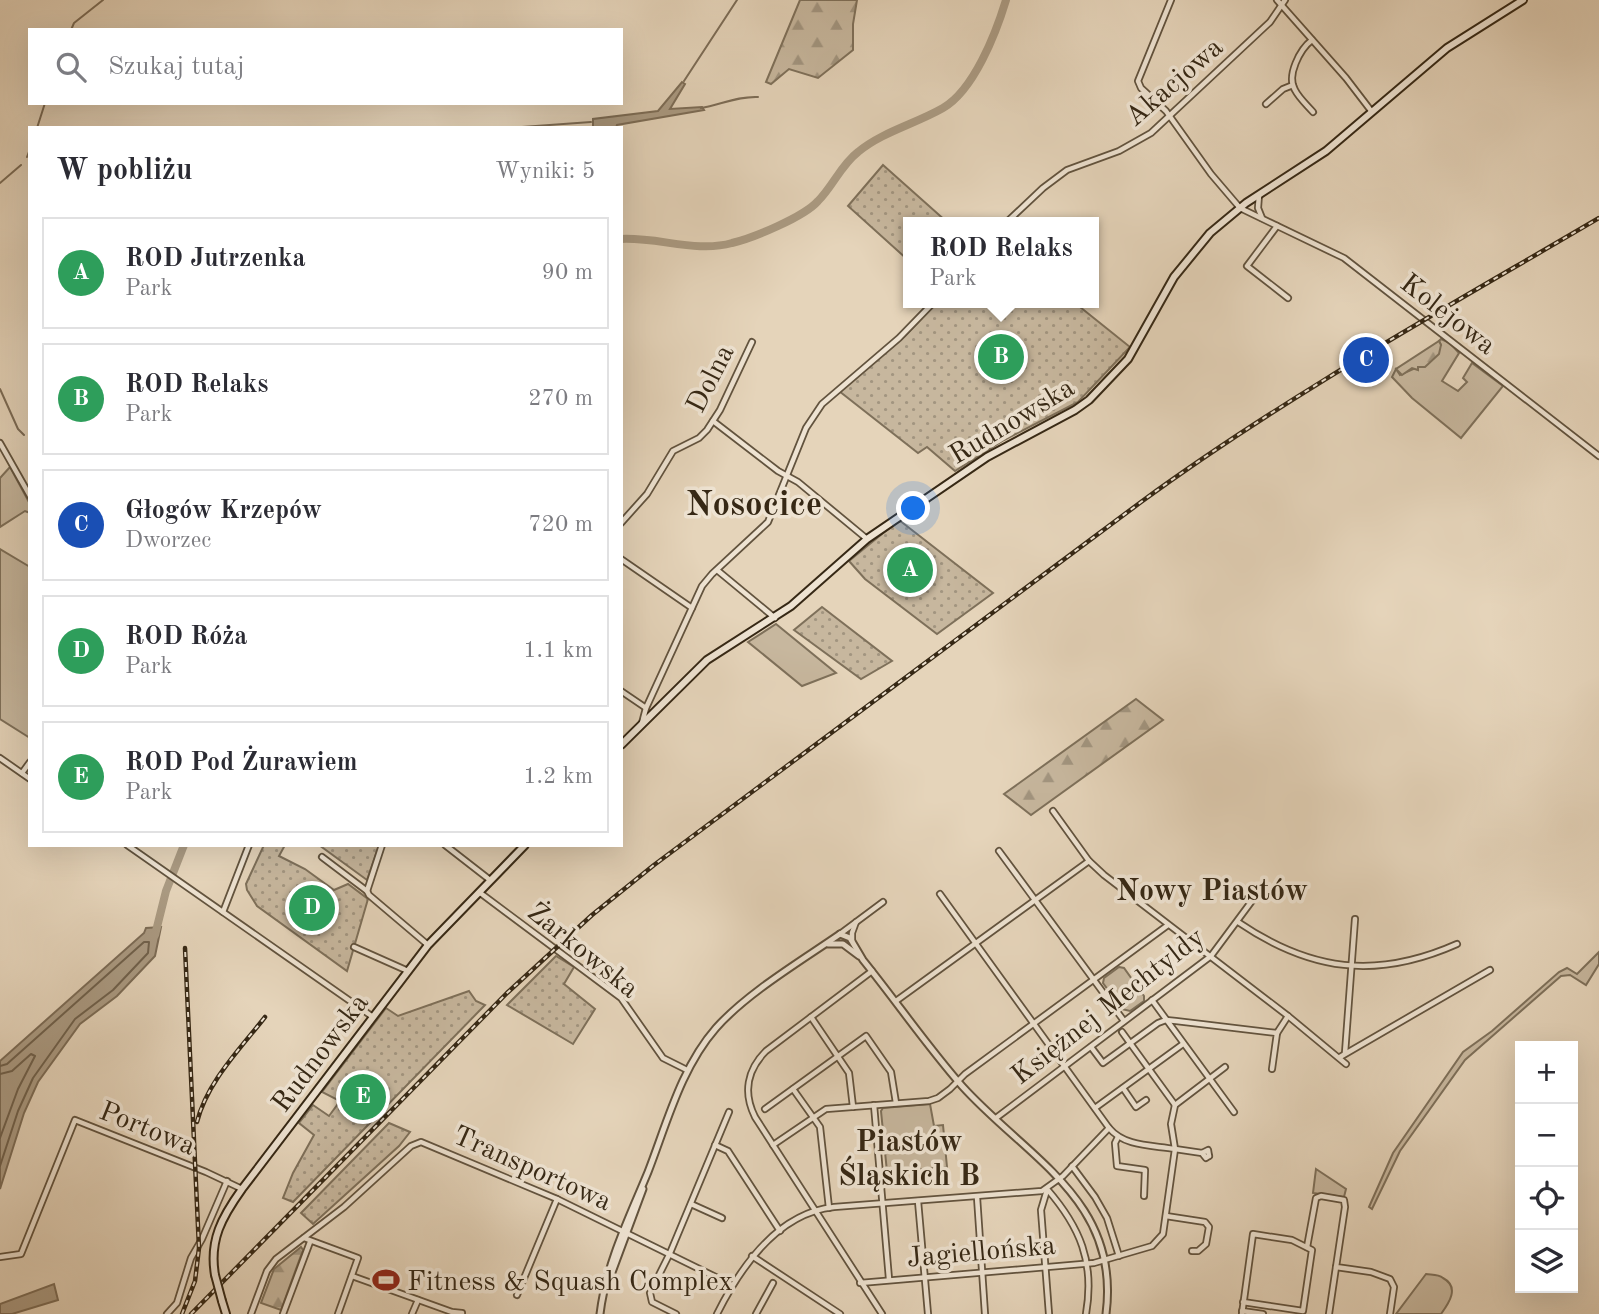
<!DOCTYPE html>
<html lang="pl">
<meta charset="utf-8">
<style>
body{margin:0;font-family:"Old Standard TT",serif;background:#f2f2f3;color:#2b2b33}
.controls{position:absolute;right:21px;bottom:21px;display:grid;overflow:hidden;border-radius:0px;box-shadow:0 7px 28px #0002}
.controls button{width:63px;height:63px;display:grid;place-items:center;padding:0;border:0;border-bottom:2px solid #e1e1e2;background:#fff;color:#2b2b33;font:35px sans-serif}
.you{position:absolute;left:914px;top:509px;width:24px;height:24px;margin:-18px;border:5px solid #fff;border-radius:50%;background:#1a73e8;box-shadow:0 0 0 10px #1a73e833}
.badge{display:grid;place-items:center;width:46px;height:46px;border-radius:50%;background:#0b8043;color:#fff;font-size:23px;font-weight:700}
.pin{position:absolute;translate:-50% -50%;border:4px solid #fff;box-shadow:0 2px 7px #0006}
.popup{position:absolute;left:903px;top:217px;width:196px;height:91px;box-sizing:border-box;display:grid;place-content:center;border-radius:0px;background:#fff;filter:drop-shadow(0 2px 5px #0005);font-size:23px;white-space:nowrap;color:#7c7c81}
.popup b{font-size:26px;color:#2b2b33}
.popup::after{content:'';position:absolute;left:50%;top:100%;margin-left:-14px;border:14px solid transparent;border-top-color:#fff}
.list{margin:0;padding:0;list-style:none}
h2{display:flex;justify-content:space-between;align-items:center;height:91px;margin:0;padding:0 28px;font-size:30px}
h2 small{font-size:23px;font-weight:400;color:#7c7c81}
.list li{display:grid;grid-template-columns:46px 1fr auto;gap:21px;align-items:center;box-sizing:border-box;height:112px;margin:0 14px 14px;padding:0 14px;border:2px solid #e1e1e2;border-radius:0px}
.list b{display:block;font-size:26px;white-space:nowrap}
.list p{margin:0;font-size:23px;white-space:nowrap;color:#7c7c81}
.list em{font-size:23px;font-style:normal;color:#7c7c81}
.icon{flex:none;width:38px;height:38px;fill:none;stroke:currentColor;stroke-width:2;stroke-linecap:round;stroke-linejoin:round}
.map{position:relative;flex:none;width:1599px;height:1314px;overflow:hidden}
.search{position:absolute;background:#fff;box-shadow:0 7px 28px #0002;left:28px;top:28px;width:595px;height:77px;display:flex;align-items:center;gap:18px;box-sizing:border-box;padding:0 24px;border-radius:0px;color:#7c7c81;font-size:26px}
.panel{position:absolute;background:#fff;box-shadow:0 7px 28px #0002;left:28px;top:126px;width:595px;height:721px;border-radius:0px}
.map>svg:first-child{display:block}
</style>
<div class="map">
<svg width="1599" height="1314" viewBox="0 0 1599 1314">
<defs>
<pattern id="forest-firs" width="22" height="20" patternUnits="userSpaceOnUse" patternTransform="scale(1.75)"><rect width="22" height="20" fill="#c7b79e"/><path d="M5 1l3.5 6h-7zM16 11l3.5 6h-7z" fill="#a29580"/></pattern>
<pattern id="garden-dots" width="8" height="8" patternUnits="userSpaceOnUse" patternTransform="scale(1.75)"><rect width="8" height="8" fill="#c7b79e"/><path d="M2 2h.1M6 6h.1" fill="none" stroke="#a29580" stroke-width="1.8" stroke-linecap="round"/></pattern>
</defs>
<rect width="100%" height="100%" fill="#e5d4ba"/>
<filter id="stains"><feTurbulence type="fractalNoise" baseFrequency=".00286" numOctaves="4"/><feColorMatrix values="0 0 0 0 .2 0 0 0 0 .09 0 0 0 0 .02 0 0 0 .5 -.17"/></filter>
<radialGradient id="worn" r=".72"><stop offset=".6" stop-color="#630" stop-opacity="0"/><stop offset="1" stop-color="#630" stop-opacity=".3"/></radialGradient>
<g fill="#c7b79e" stroke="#7e705a" stroke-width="2">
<path d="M1441 339 1450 343 1459 353 1442 381 1458 391 1467 382 1463 378 1472 363 1503 386 1461 438 1412 398 1392 377 1396 369 1400 375 1418 367 1441 345 1439 341Z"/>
<path d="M10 467 30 504V513L25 511 0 527V478Z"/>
<path d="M0 549 30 567V738L0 719Z"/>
<path d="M776 624 836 673 802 686 748 642Z"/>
<path d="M1599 952V964L1586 985 1570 975 1561 976 1465 1060 1400 1151 1372 1209 1369 1207 1393 1153 1463 1052 1492 1031 1559 972 1567 968 1577 974Z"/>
<path d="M1119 967 1124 968 1144 996V1001L1130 1011 1122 1009 1103 983 1104 978Z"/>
<path d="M930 1104 934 1126 943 1125 947 1167 887 1172 881 1111 883 1108Z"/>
<path d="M1316 1169 1346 1189 1344 1197 1313 1193Z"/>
<path d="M1426 1274C1431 1275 1438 1274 1443 1278 1460 1287 1449 1303 1441 1314H1396Z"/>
</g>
<g fill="url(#forest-firs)" stroke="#7e705a" stroke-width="2">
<path d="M800 0H857L853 24V50L818 78 789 69 771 84 766 82Z"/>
<path d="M1439 341 1441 345 1439 354 1425 367H1418V370L1412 368 1402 375 1396 369Z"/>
<path d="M1136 699 1163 720 1031 815 1004 794Z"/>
<path d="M301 1247 303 1250 281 1310 261 1303 274 1269Z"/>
</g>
<g fill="url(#garden-dots)" stroke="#7e705a" stroke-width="2">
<path d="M883 165 947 222H908V260L848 206Z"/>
<path d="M936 303H1075L1130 347 1078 402 1004 440 955 471 927 447 918 453 839 391 905 336Z"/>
<path d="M899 520 993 593 937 634 865 579 849 561Z"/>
<path d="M822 607 892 661 861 679 794 630Z"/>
<path d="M264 845H285L279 856 305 869 334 890 348 884 368 899 347 971 257 906 247 890 246 884Z"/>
<path d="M319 845H379L367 880Z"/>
<path d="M556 956 574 967 564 984 595 1009 573 1044 507 1005Z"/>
<path d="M469 991 476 1001 485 1005 293 1202 283 1198 293 1173 314 1135 299 1123 313 1105 329 1116 340 1101 322 1092 386 1008 398 1016Z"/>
<path d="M389 1123 410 1132 399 1146 313 1224 301 1213Z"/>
</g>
<g fill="#aa9a82" stroke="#7c6c56" stroke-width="2">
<path d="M682 82 685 84 670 109 702 107 704 110 617 125 616 128H593V119L658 111Z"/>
<path d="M161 927 155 956 117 996 80 1024 38 1082 24 1113 0 1189V1061L144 933 146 928Z"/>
<path d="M54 1284 58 1300 12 1314H0V1304Z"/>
</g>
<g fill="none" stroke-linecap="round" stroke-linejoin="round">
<g stroke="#70614c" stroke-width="2">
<path d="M0 1066 7 1064 144 942H149L148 953 113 990 75 1019 33 1078 18 1111 0 1166"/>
<path d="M0 1074 12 1071 31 1054 35 1056 18 1089 0 1138"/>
</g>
<g stroke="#7c6c56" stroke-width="2">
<path d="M71 30 74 23 103 0"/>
<path d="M684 81 737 0"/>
<path d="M701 108C720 105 737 96 758 97"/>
<path d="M37 128 45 103"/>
<path d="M508 128 591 122"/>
<path d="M27 157 30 149"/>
<path d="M0 183 21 165"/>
<path d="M0 389 18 429 24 435"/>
<path d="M29 441H30"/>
</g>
<g stroke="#aa9a82" stroke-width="8">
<path d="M621 239C658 237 697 253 732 243 753 238 804 217 818 201 833 186 841 165 858 152 882 132 915 124 943 108 974 90 996 33 1006 0"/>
<path d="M155 935 166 891 184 845"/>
</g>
<defs>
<g id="minor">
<path d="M1171 0 1138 81 1141 88 1166 111 1211 174 1240 208 1344 258 1599 456"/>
<path d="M1277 0 1346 78 1372 112"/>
<path d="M1312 40C1300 49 1286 76 1295 90 1299 98 1307 105 1313 112"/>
<path d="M1266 104 1283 89 1293 85"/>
<path d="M1259 195 1258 208 1262 218"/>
<path d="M1007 222 1043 188 1067 170 1119 151 1151 133 1270 22 1285 0"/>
<path d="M1277 226 1247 266 1288 298"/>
<path d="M713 421 778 471 798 482 867 539"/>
<path d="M0 443 30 496"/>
<path d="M621 523 647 494 673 451 699 438 707 430 720 410 752 342"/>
<path d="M621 559 692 608"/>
<path d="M717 570 775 618"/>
<path d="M621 691 646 708"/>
<path d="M642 723 646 708 702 586 712 574 768 522 806 428 822 404 899 338 933 303"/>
<path d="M0 758 30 779"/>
<path d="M22 773 30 762"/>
<path d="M1053 811 1089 861 1104 875 1288 1016 1346 1064"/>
<path d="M127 845 373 1017"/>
<path d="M445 845 490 880"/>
<path d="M999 851 1124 1021"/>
<path d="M322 857 367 891 369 895 428 945"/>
<path d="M367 891 382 845"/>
<path d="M479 892 621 998 663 1058 687 1070"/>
<path d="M940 894 1109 1128"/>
<path d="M223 912 249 845"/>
<path d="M1238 922C1310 971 1376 980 1457 944"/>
<path d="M840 934 883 902"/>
<path d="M852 941V933L856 922"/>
<path d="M354 947 408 971"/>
<path d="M872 971 766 1051C747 1070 743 1093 755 1117L882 1314"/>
<path d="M1152 1000 1234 1112"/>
<path d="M896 1001 1089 861"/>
<path d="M811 1017 849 1073 853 1107"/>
<path d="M1122 1032 1175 1105"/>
<path d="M1277 1033 1288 1016"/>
<path d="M1091 1047 1103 1063 1158 1023 1166 1020 1176 1021 1277 1033 1272 1069"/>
<path d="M1345 1053 1355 919"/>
<path d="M1340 1057 1490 970"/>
<path d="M1123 1088 1136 1107 1146 1100"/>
<path d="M793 1089 820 1127 829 1208"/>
<path d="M874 1105 889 1279"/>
<path d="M1095 1108 1183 1044"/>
<path d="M765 1109 866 1036 891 1072 896 1103"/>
<path d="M996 1118 1211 956 1263 886"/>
<path d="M1118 1137 1115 1143 1117 1166 1145 1170 1144 1196"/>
<path d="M715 1145 728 1151 780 1231"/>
<path d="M773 1145 826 1109 929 1101 938 1098 950 1089 965 1074 1168 925"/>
<path d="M1202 1153 1208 1150 1209 1156"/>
<path d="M1209 1156 1206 1158 1202 1153 1175 1149 1171 1124 1175 1105 1225 1067"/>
<path d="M1072 1166 1095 1197 1107 1218 1119 1256"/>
<path d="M1047 1189C1080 1227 1095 1262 1086 1314"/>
<path d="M1047 1190 1041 1210 1049 1314"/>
<path d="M977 1197 985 1314"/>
<path d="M918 1201 928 1314"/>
<path d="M691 1204 722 1218"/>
<path d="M1166 1216 1205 1222 1209 1227 1206 1244 1198 1251H1192"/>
<path d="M304 1238 358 1258 338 1314"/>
<path d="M1307 1247 1316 1198 1321 1196 1344 1200 1345 1207 1336 1267 1371 1272 1390 1279 1394 1287 1390 1314"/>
<path d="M752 1256 840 1314"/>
<path d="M0 1257 21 1254 75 1120 206 1172 242 1189"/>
<path d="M352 1276 452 1312 462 1313"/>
<path d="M517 1295 557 1199"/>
<path d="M1242 1311 1263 1314"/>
<path d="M167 1314 177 1303 191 1258 202 1239 227 1181"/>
<path d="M251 1314 267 1271 276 1259 344 1207 411 1146 421 1142 557 1199 732 1285"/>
<path d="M283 1314 310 1242"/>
<path d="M412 1314 418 1300"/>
<path d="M676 1314 652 1302 650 1293 670 1253 729 1112"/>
<path d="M717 1314C740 1268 777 1213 834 1207L1042 1191 1063 1176 1109 1128C1125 1147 1152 1145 1175 1149L1163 1234 1152 1246 1094 1263 860 1283"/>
<path d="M756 1314 773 1283"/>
<path d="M1242 1314 1253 1234 1292 1240 1312 1250 1303 1311 1243 1302"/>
<path d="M1329 1314 1336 1267"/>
</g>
<g id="tertiary">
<path d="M840 934 850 938 863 960C896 1001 927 1046 962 1086 1027 1158 1121 1200 1106 1314"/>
<path d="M828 944H843L859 956"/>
<path d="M611 1275 643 1189"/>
<path d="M600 1314C606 1264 629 1218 648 1172 667 1123 681 1068 716 1028 747 993 801 961 840 934"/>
</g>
<g id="secondary">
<path d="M621 745 707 660 791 606 867 539 987 457 1075 410 1089 400 1128 359 1174 277 1210 233 1246 203 1326 151 1447 48 1523 0"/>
<path d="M215 1275C209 1240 222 1217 242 1189L428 945 525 845"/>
<path d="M222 1301 226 1314"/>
</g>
</defs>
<use href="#minor" stroke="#62533e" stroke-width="8"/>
<use href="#tertiary" stroke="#62533e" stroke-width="9"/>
<use href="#secondary" stroke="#362815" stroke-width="10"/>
<use href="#minor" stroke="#eee3d2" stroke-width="4.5"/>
<use href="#tertiary" stroke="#eee3d2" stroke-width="5"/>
<use href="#secondary" stroke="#eee3d2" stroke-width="6"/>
<defs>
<g id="rail">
<path d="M197 1122C207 1082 240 1049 265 1017"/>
<path d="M182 1314 195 1281 199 1248 185 948"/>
<path d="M191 1314 507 993 592 915 654 865 1141 502C1286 396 1444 309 1599 218"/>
</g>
</defs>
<use href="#rail" stroke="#362815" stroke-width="4.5"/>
<use href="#rail" stroke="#eee3d2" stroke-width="2" stroke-dasharray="5" stroke-linecap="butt"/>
<defs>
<path id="secondary-bridge" d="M215 1275 222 1301"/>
</defs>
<use href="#secondary-bridge" stroke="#362815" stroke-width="10" stroke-linecap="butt"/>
<use href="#secondary-bridge" stroke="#eee3d2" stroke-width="6"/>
</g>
<defs>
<symbol id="stadium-bare" viewBox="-9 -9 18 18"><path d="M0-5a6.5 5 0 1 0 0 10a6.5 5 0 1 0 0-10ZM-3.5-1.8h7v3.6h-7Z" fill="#8f2418" stroke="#eee3d2" stroke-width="2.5" paint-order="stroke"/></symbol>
</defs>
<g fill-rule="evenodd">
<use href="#stadium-bare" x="367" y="1261" width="38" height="38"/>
</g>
<g text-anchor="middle" stroke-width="7" stroke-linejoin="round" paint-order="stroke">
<g font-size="28" fill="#362815" stroke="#eee3d2">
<text transform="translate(1173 81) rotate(-41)" y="10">Akacjowa</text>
<text transform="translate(1449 313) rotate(38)" y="10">Kolejowa</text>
<text transform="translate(709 378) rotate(-63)" y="10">Dolna</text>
<text transform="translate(1011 420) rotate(-31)" y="10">Rudnowska</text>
<text transform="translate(584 949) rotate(39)" y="10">Żarkowska</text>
<text transform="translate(1107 1005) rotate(-38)" y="10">Księżnej Mechtyldy</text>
<text transform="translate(319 1052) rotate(-53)" y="10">Rudnowska</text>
<text transform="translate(148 1127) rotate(22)" y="10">Portowa</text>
<text transform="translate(533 1167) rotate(24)" y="10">Transportowa</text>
<text transform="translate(981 1250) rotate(-5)" y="10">Jagiellońska</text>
</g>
<g font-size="28" fill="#362815" stroke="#eee3d2" text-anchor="start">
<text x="407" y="1290">Fitness &amp; Squash Complex</text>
</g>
<g font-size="30" font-weight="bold" fill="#362815" stroke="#eee3d2">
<text x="1212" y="900">Nowy Piastów</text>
<text x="909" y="1151">Piastów<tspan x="909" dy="34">Śląskich B</tspan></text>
</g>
<g font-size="35" font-weight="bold" fill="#362815" stroke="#eee3d2">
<text x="754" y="515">Nosocice</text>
</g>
</g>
<rect width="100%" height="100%" filter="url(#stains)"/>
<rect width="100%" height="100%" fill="url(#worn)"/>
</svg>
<div class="controls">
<button>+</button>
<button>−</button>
<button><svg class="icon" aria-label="locate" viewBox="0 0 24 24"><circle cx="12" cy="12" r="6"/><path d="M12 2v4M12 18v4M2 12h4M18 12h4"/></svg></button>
<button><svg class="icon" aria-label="layers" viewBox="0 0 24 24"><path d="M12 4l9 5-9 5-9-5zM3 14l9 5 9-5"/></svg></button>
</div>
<div class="you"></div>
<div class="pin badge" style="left:910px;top:570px;background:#2e9e5b">A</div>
<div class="pin badge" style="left:1001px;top:357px;background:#2e9e5b">B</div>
<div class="popup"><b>ROD Relaks</b>Park</div>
<div class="pin badge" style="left:1366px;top:360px;background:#1a4fb4">C</div>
<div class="pin badge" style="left:312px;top:908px;background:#2e9e5b">D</div>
<div class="pin badge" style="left:363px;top:1097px;background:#2e9e5b">E</div>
<div class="search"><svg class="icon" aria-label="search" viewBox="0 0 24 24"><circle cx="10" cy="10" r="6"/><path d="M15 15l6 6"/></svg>Szukaj tutaj</div>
<section class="panel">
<h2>W pobliżu<small>Wyniki: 5</small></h2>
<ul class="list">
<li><span class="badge" style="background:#2e9e5b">A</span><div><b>ROD Jutrzenka</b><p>Park</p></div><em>90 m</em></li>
<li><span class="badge" style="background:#2e9e5b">B</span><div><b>ROD Relaks</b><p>Park</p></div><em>270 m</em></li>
<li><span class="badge" style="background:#1a4fb4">C</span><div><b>Głogów Krzepów</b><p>Dworzec</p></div><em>720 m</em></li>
<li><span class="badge" style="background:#2e9e5b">D</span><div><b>ROD Róża</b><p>Park</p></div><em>1.1 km</em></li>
<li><span class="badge" style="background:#2e9e5b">E</span><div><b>ROD Pod Żurawiem</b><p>Park</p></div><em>1.2 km</em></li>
</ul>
</section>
</div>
